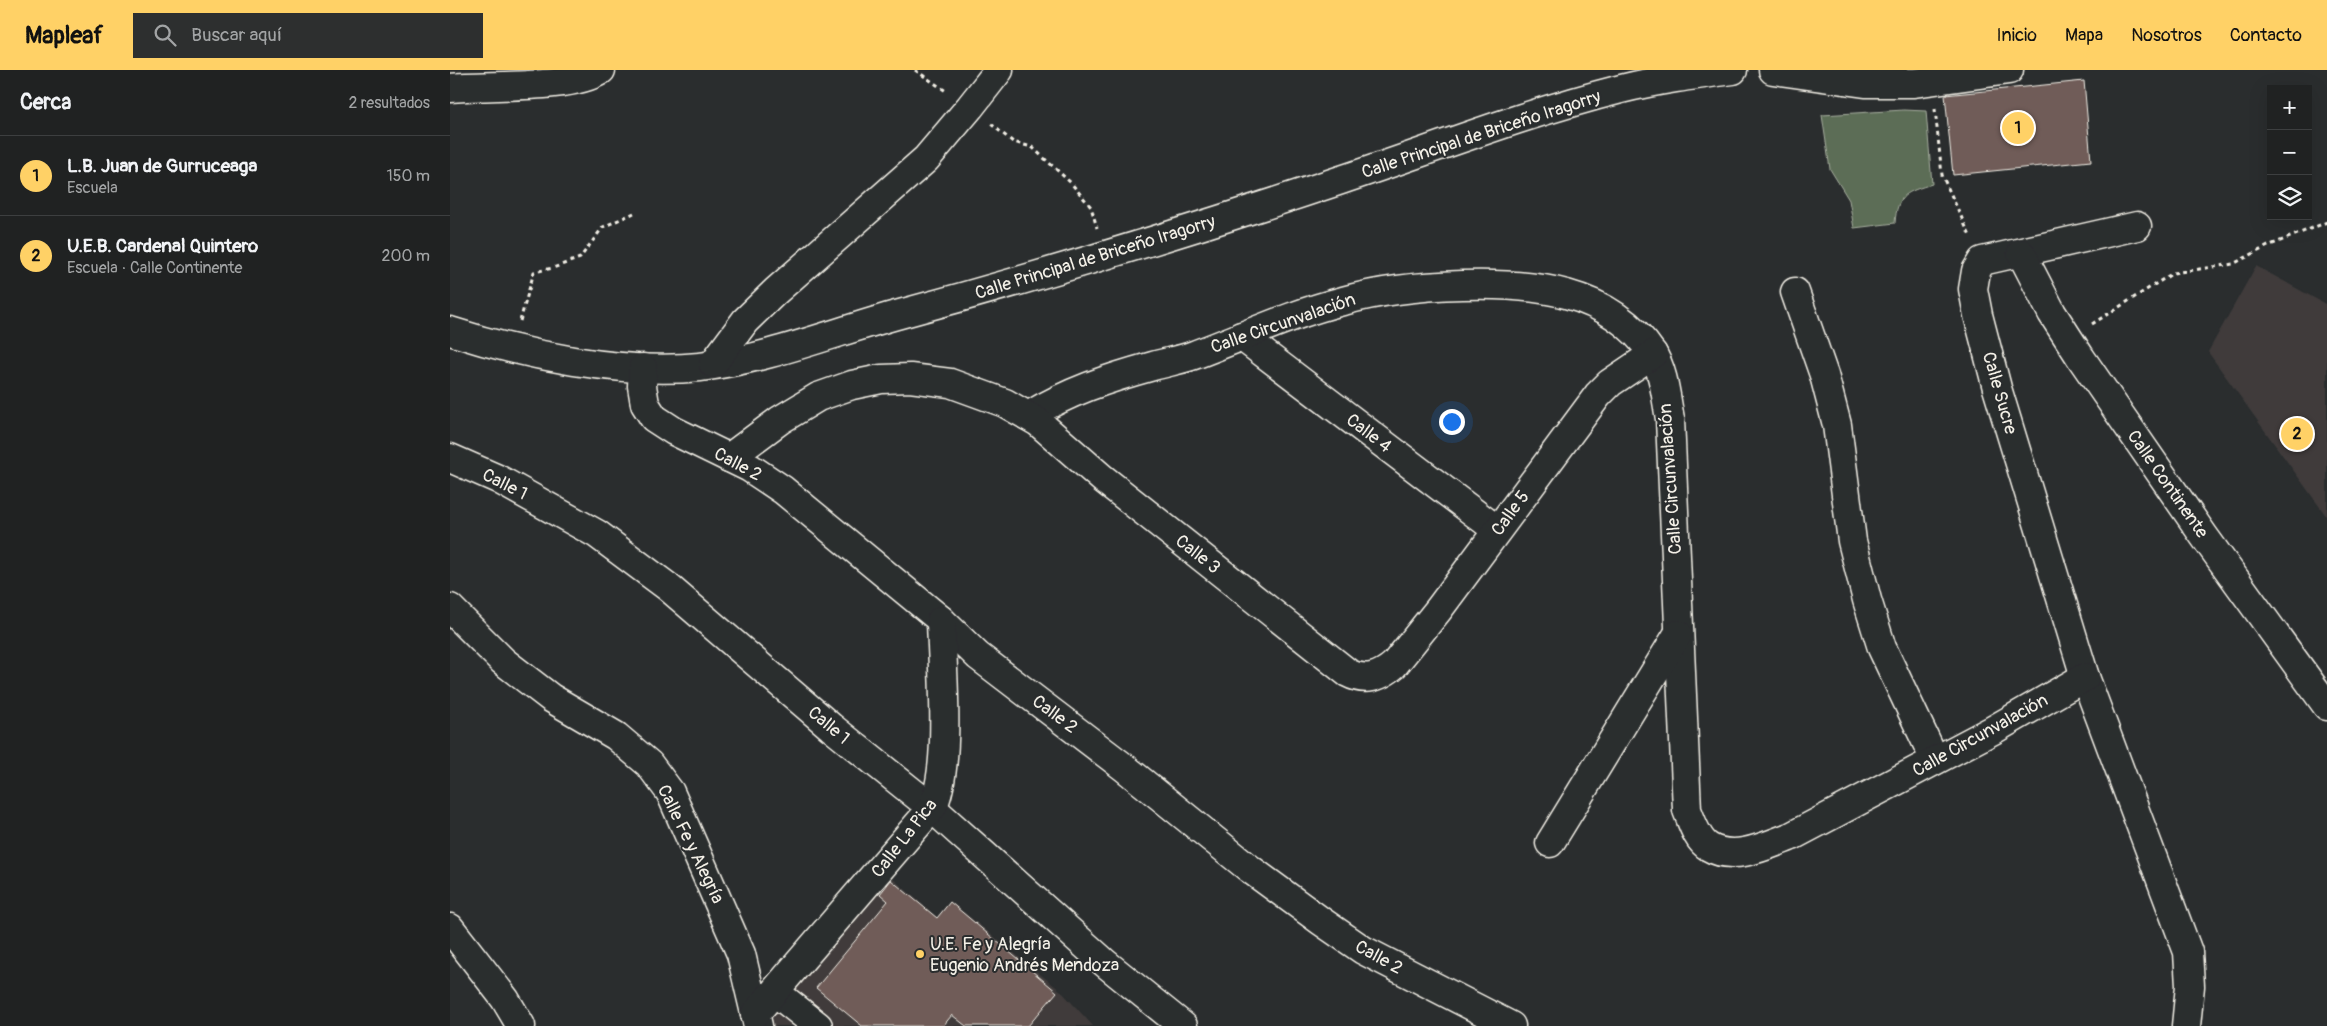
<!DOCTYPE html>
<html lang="es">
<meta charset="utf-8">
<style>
body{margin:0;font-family:Pangolin,sans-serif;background:#2d2f2f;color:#f1f3f6}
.controls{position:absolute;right:15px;top:15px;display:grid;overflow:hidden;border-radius:0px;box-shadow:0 5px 20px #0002}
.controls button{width:45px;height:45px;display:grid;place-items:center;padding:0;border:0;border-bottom:1px solid #3d3f40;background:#202222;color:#f1f3f6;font:25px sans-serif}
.you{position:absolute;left:1001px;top:351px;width:18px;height:18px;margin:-12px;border:4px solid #fff;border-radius:50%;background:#1a73e8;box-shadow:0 0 0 8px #1a73e833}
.badge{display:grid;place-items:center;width:32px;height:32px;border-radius:50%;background:#ffd166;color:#111;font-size:16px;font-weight:700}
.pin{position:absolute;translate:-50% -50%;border:2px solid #fff;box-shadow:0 1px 5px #0006}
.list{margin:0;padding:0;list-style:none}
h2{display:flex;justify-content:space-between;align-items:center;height:65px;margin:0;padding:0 20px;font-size:21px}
h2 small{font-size:16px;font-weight:400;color:#a2a4a5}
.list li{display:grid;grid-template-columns:32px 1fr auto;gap:15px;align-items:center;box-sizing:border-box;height:80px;padding:0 20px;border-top:1px solid #3d3f40}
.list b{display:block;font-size:19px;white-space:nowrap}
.list p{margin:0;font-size:16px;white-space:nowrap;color:#a2a4a5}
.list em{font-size:16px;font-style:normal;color:#a2a4a5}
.icon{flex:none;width:28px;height:28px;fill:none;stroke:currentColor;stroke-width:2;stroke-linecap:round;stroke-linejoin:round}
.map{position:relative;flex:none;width:1877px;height:956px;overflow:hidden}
header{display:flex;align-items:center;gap:30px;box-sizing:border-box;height:70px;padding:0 25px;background:#ffd166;color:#111}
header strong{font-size:24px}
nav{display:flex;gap:28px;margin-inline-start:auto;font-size:18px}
.search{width:350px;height:45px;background:#2d2f2f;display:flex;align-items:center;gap:12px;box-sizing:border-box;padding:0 18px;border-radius:0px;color:#a2a4a5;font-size:19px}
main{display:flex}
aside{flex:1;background:#202222}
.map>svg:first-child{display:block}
</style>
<header>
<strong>Mapleaf</strong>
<div class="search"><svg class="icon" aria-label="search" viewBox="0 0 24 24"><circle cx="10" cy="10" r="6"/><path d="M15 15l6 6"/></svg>Buscar aquí</div>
<nav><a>Inicio</a><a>Mapa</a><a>Nosotros</a><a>Contacto</a></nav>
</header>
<main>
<aside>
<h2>Cerca<small>2 resultados</small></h2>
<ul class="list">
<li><span class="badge">1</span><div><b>L.B. Juan de Gurruceaga</b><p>Escuela</p></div><em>150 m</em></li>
<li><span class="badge">2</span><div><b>U.E.B. Cardenal Quintero</b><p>Escuela · Calle Continente</p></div><em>200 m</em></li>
</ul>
</aside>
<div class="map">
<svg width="1877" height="956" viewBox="0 0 1877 956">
<rect width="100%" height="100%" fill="#2a2d2e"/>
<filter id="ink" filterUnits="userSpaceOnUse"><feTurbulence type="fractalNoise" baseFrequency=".02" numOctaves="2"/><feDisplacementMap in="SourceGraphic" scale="10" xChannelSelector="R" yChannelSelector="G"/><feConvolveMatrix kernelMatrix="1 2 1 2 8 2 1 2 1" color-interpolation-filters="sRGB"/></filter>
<g filter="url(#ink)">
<g fill="#3f3b3b">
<path d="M1806 196 1877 235V447L1758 282Z"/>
<path d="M442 808 487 847 500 831 611 921 643 956H324L317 948Z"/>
</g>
<path fill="#5c6d57" stroke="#a8afa0" d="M1454 40 1476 41 1482 114C1457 122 1447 124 1445 153L1404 158 1399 130 1380 99 1372 45Z"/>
<g fill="#6f5c59" stroke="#f4f1e8">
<path d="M1634 11 1641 91 1503 105 1495 25Z"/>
<path d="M441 810 487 848 500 832 607 922 578 956H516L502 945 493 956H412L366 918 438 831 430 824Z"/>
</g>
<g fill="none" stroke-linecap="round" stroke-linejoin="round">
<defs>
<g id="minor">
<path d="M1323 0 1415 13H1464L1559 0"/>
<path d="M0 18C39 14 121 20 151 0"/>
<path d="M1687 156 1532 191 1526 201 1523 219 1528 245 1547 318 1635 607 1738 882 1740 916 1736 956"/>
<path d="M1571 183 1602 243 1631 288 1754 466 1877 636"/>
<path d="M1345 222 1374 305 1387 355 1402 471 1417 530 1432 578 1485 690"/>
<path d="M0 261C74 285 173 305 250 297 319 289 384 262 450 244 598 204 745 159 891 110 984 79 1076 43 1171 19 1207 10 1245 5 1283 0"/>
<path d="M791 266 1047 460"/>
<path d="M263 294 295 251 326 221 476 89 520 37 549 0"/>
<path d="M193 298 192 316 195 334 204 348 224 361 300 398 333 420 491 550 528 586 675 698 800 799 871 851 913 880 1061 956"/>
<path d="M578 346C620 321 656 309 703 296 717 292 731 290 744 285 793 267 841 244 893 231 932 220 971 216 1012 215 1082 213 1159 219 1202 283 1214 301 1216 328 1220 349L1237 740C1242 752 1247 770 1259 777 1284 792 1318 775 1342 766L1543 660 1635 607"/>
<path d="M0 388 48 409 147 464 218 517 381 657 482 738 655 893 733 956"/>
<path d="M279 388 330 350 368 327 402 315 431 309 460 308 500 313 555 333 588 352 652 408 898 603C915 612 930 607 944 595L989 539 1148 325 1160 313 1203 284"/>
<path d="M0 538 53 591 101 628 166 666 199 694 220 722 291 884 308 956"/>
<path d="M1100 773 1228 564"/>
<path d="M325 922 368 956"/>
<path d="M305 944 482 738C502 699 492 597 491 550"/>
</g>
<path id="major" d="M0 858 55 929 71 956"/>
</defs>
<use href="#minor" stroke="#f4f1e8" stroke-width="31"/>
<use href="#major" stroke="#f4f1e8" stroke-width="31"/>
<g stroke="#f4f1e8" stroke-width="3" stroke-dasharray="4 4" stroke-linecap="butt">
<path d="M465 0 496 21"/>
<path d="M1485 39 1492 105 1520 166"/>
<path d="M541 54 563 72 582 77 621 113 641 137 647 158"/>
<path d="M70 251 84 202 103 198 130 188 153 157 184 143"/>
<path d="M1642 254 1723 203 1783 194 1818 176 1877 152"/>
</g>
<use href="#minor" stroke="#2a2d2e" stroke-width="28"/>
<use href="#major" stroke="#2a2d2e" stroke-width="28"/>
</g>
</g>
<circle fill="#ffd166" stroke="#2a2d2e" stroke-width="2" cx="470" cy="884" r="5"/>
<g text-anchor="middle" stroke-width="4" stroke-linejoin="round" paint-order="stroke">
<g font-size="18" fill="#f4f1e8" stroke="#2a2d2e">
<text transform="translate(1031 64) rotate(-18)" y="6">Calle Principal de Briceño Iragorry</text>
<text transform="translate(645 187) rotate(-17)" y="6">Calle Principal de Briceño Iragorry</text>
<text transform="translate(833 253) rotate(-19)" y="6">Calle Circunvalación</text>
<text transform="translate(1550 323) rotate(74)" y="6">Calle Sucre</text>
<text transform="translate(919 363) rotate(37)" y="6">Calle 4</text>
<text transform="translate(288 394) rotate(28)" y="6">Calle 2</text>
<text transform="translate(1220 409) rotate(-94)" y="6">Calle Circunvalación</text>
<text transform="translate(55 414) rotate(27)" y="6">Calle 1</text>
<text transform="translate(1718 414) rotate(55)" y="6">Calle Continente</text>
<text transform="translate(1060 443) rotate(-54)" y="6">Calle 5</text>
<text transform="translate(748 484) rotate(38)" y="6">Calle 3</text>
<text transform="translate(605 644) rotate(37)" y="6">Calle 2</text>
<text transform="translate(379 655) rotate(40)" y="6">Calle 1</text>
<text transform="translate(1530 665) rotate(-29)" y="6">Calle Circunvalación</text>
<text transform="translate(454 768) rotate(-52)" y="6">Calle La Pica</text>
<text transform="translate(241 774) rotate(64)" y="6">Calle Fe y Alegría</text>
<text transform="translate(929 887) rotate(29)" y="6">Calle 2</text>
</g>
<g font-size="18" fill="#f4f1e8" stroke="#2a2d2e" text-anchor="start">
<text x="480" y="880">U.E. Fe y Alegría<tspan x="480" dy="21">Eugenio Andrés Mendoza</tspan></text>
</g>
</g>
</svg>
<div class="controls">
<button>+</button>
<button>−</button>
<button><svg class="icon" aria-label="layers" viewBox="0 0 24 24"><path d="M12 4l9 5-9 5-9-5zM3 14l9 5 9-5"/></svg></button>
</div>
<div class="you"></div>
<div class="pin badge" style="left:1568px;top:58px">1</div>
<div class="pin badge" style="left:1847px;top:364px">2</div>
</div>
</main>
